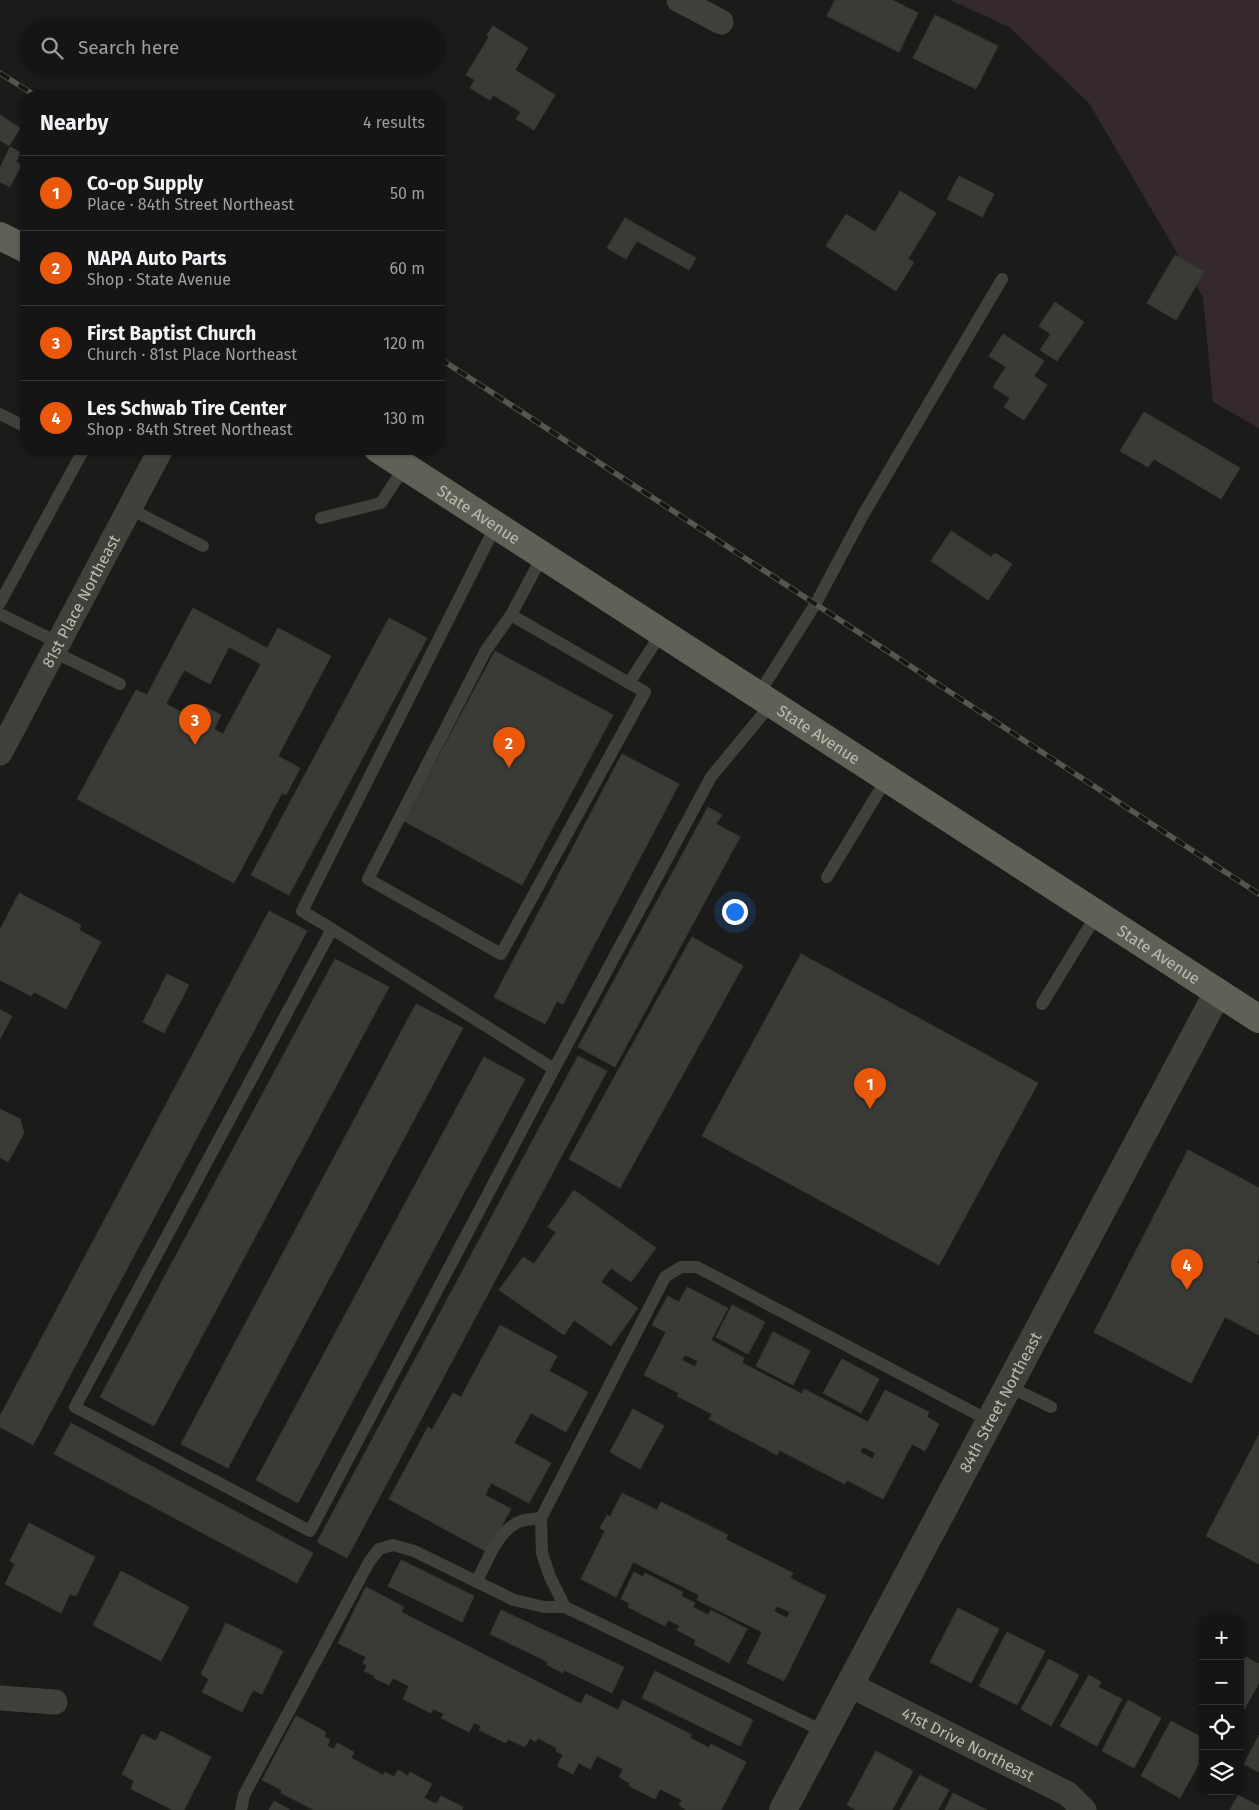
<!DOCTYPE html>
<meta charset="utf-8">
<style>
body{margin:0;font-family:"Fira Sans",sans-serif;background:#212222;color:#f1f3f6}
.controls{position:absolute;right:15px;bottom:15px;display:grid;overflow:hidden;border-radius:10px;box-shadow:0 1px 4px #0004}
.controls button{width:45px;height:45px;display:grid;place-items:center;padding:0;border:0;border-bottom:1px solid #333434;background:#141514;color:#f1f3f6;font:25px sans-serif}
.you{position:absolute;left:734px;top:911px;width:18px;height:18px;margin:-12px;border:4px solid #fff;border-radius:50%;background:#1a73e8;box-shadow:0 0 0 8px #1a73e833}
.badge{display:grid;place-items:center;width:32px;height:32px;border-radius:50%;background:#ea580c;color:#fff;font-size:16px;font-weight:700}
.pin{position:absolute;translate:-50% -41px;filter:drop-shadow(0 1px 2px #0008)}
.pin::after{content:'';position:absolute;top:26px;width:18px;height:15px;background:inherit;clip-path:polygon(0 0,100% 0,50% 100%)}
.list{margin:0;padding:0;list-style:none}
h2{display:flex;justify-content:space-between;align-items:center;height:65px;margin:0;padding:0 20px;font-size:21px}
h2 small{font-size:16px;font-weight:400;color:#9d9fa0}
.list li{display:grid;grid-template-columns:32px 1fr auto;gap:15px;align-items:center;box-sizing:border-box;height:75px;padding:0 20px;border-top:1px solid #333434}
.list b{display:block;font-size:19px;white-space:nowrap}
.list p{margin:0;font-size:16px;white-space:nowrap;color:#9d9fa0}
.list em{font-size:16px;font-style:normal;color:#9d9fa0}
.icon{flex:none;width:28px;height:28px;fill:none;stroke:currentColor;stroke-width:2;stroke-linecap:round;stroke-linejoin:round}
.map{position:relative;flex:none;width:1259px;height:1810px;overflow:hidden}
.search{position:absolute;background:#141514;box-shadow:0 1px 4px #0004;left:20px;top:20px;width:425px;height:55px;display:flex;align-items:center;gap:12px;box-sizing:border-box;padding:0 18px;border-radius:28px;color:#9d9fa0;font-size:19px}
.panel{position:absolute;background:#141514;box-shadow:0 1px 4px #0004;left:20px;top:90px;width:425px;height:365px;border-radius:20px}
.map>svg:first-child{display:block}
</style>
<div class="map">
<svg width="1259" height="1810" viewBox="0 0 1259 1810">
<rect width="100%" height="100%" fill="#1b1c1a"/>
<path fill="#35292d" d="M950 0H1259V428L1213 402 1203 297 1089 103 1009 27Z"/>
<g fill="#3a3b37" stroke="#363834" fill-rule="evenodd">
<path d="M835 0H892L918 13 899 52 827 16Z"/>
<path d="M935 15 998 46 976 89 913 58Z"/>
<path d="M493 26 528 48 515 70 555 95 534 130 516 119 521 112 493 95 490 100 470 88 475 80 466 75 489 37 487 35Z"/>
<path d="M0 115 20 128 9 146 0 140Z"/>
<path d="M10 147 20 152 16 162 21 165 10 187 0 182V168Z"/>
<path d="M959 176 994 194 982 217 947 199Z"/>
<path d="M900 191 936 213 908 259 914 262 896 291 826 246 846 214 875 232Z"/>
<path d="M625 218 696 258 689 270 637 241 626 259 607 248Z"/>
<path d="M1175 255 1204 272 1176 320 1147 303Z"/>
<path d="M1055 302 1084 322 1057 361 1040 350 1051 334 1039 326Z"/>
<path d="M1003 334 1044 361 1034 376 1047 385 1024 420 1004 407 1010 398 993 387 1006 367 989 356Z"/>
<path d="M1144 412 1240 468 1221 499 1154 459 1148 467 1120 451Z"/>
<path d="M951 531 991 557 995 553 1012 564 988 600 931 561Z"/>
<path d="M193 608 267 648 278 628 331 656 278 756 300 768 286 795 282 793 234 883 77 799 136 690 147 695ZM229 647 261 664 223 734 214 729 221 715 204 706 196 720 166 704 184 670 210 684Z"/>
<path d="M389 618 427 638 289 895 251 875Z"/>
<path d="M495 651 613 715 522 885 404 821Z"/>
<path d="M622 754 679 784 563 1004 557 1001 545 1024 494 997Z"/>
<path d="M708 807 722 815 716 824 740 837 615 1067 578 1047Z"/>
<path d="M19 893 81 925 79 930 101 942 66 1009 34 992 31 996 0 980V930Z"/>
<path d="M269 911 307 931 33 1445 0 1427V1416Z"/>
<path d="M692 937 743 966 620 1188 569 1159Z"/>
<path d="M801 954 1038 1083 939 1265 702 1136Z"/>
<path d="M335 959 389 987 154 1426 100 1397Z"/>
<path d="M167 974 189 985 164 1033 143 1022Z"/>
<path d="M416 1004 463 1028 228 1468 181 1444Z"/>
<path d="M0 1010 12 1016 0 1039Z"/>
<path d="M578 1056 607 1071 347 1558 317 1542Z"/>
<path d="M484 1057 525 1079 298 1503 256 1480Z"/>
<path d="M0 1109 20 1119 24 1133 8 1162 0 1157Z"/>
<path d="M1188 1150 1259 1188V1259L1257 1263 1259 1264V1335L1225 1317 1191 1383 1094 1332Z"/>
<path d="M574 1190 656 1248 631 1282 611 1268 601 1282 638 1308 611 1346 574 1320 564 1335 499 1290 523 1257 534 1264 556 1232 548 1227Z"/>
<path d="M687 1287 728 1308 711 1340 744 1358 742 1363 802 1394 804 1389 868 1422 885 1390 929 1412 927 1417 939 1424 925 1451 912 1444 883 1499 847 1480 845 1484 779 1450 777 1455 709 1419 712 1414 677 1396 679 1393 644 1375 666 1332 652 1325 668 1296 679 1302ZM685 1355 698 1361 695 1367 682 1360ZM863 1447 875 1453 873 1459 860 1452Z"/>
<path d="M732 1305 765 1322 748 1354 716 1337Z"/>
<path d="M500 1325 557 1356 549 1371 588 1392 566 1432 531 1413 514 1443 551 1463 529 1503 491 1483 485 1495 511 1509 487 1552 389 1499 428 1427 432 1430 453 1393 461 1397Z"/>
<path d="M773 1332 810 1351 793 1385 756 1366Z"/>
<path d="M842 1359 879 1379 861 1413 823 1393Z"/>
<path d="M633 1409 664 1426 640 1469 610 1452Z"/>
<path d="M71 1423 313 1553 297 1583 54 1454Z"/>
<path d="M1259 1435V1564L1206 1536Z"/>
<path d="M622 1493 657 1510 661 1502 728 1535 725 1539 793 1573 790 1578 826 1596 784 1681 747 1663 762 1632 697 1600 699 1595 633 1562 616 1597 581 1579 605 1531 600 1528 607 1515 610 1517ZM777 1606 790 1612 787 1618 774 1611Z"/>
<path d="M29 1523 95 1557 76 1596 70 1594 61 1613 5 1584 15 1564 10 1561Z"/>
<path d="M401 1560 474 1596 462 1622 388 1586Z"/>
<path d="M121 1571 189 1607 161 1661 93 1625Z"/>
<path d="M634 1572 643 1577 645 1573 683 1592 681 1596 695 1603 693 1607 708 1615 711 1610 747 1629 729 1663 694 1644 696 1640 677 1630 680 1626 668 1620 665 1626 628 1607 629 1603 621 1599Z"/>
<path d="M366 1587 404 1607 401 1612 581 1704 586 1694 618 1710 623 1700 692 1735 690 1738 709 1748 711 1744 746 1762 721 1810H686L679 1805 682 1800 660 1789 655 1799 629 1786 630 1783 619 1777 623 1769 597 1756 590 1769 579 1763 573 1774 557 1766 563 1755 556 1751 557 1748 538 1738 536 1742 530 1738 525 1747 508 1739 506 1743 479 1730 481 1726 474 1723 469 1732 441 1718 444 1714 433 1709 431 1713 403 1699 409 1686 393 1678 389 1685 374 1678 375 1676 364 1671 367 1666 363 1663 366 1657 338 1643Z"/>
<path d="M958 1608 999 1629 971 1683 930 1662Z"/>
<path d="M501 1610 624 1667 612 1693 564 1670 563 1673 547 1665 548 1662 490 1634Z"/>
<path d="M226 1623 283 1651 262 1694 253 1690 242 1712 202 1692 209 1679 201 1674Z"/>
<path d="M1007 1632 1045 1651 1017 1705 979 1686Z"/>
<path d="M1246 1657 1259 1664V1683L1240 1717V1666Z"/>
<path d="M1049 1659 1079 1675 1051 1726 1021 1709Z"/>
<path d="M655 1671 753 1720 740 1746 642 1698Z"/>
<path d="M1089 1675 1101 1682 1098 1687 1122 1699 1097 1746 1060 1726Z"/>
<path d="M1128 1700 1161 1718 1134 1768 1102 1751Z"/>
<path d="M296 1716 326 1732 324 1737 330 1740 327 1746 334 1749 337 1743 354 1752 351 1758 383 1775 385 1772 394 1777 398 1770 408 1776 410 1772 432 1784 424 1798 436 1804 441 1796 463 1807 461 1809 463 1810H314L281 1793 282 1790 262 1780Z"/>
<path d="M1171 1721 1203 1738V1756L1180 1798 1141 1776Z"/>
<path d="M161 1731 211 1757 184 1810H173L131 1789 134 1781 122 1774 142 1734 156 1741Z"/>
<path d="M1259 1735V1772L1244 1764Z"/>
<path d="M876 1751 913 1771 892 1810H857L847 1805Z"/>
<path d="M920 1775 949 1790 938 1810H900Z"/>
<path d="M953 1793 987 1810H945Z"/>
<path d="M1238 1795 1259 1806V1810H1230Z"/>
<path d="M274 1801 290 1810H269Z"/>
</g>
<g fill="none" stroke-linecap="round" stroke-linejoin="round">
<g stroke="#3f423a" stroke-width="12">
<path d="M0 414 26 427"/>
<path d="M130 509 203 546"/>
<path d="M321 518 381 503 405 466"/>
<path d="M543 555 511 615 629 683 662 632"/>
<path d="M0 603 84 449"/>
<path d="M0 614 59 643"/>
<path d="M511 615 486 650 368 879 501 954 645 692 629 683"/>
<path d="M54 652 120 684"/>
<path d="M758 695 816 603 863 515 1002 279"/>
<path d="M827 877 887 778"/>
<path d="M332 929 75 1407 310 1531 554 1069 332 929 302 911 496 525"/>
<path d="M1042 1004 1097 914"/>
<path d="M554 1069 711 777 772 703"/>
<path d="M1008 1386 1051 1407"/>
<path d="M476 1582C488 1561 497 1530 521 1521 527 1519 534 1519 541 1518"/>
<path d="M565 1607 550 1577 542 1553 541 1518 665 1277 681 1267H697L990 1421"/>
<path d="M241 1810 244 1795 369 1562 379 1549 393 1545 414 1551 514 1600 544 1607H565L825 1732"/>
</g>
<g stroke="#3f423a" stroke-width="25">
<path d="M679 0 721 22"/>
<path id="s1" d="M0 753 161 449"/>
<path id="s2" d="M850 1685 1068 1794 1084 1810"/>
<path d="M0 1698 55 1702"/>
</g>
<path stroke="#3f423a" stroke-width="28" id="s3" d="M783 1810 1218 992"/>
<g stroke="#5e6156" stroke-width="28">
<path d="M0 236 26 249"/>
<path id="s4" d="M378 449 1259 1019"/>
</g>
<defs>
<g id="rail">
<path d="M0 73 36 96"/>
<path d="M439 358 1259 894"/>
</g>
</defs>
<use href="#rail" stroke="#54574d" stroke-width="5.5"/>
<use href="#rail" stroke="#161715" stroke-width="4" stroke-dasharray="11" stroke-linecap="butt"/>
</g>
<g text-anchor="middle" stroke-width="5" stroke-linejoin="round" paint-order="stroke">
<g font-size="16" fill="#b9bdac" stroke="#161715">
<text dy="6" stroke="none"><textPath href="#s4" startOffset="120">State Avenue</textPath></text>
<text dy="6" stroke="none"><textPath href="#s1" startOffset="172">81st Place Northeast</textPath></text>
<text dy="6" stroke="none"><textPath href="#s4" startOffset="525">State Avenue</textPath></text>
<text dy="6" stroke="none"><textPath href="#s4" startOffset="930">State Avenue</textPath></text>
<text dy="6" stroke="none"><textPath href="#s3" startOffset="462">84th Street Northeast</textPath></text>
<text dy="6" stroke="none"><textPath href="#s2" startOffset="132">41st Drive Northeast</textPath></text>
</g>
</g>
</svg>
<div class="controls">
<button>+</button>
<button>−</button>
<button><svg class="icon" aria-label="locate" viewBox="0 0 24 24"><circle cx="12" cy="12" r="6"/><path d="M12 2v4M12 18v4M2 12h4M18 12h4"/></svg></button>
<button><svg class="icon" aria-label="layers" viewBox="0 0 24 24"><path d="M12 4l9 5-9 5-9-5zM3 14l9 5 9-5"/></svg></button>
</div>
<div class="you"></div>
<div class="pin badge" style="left:870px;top:1109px">1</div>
<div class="pin badge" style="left:509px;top:768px">2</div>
<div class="pin badge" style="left:195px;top:745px">3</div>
<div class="pin badge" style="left:1187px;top:1290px">4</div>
<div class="search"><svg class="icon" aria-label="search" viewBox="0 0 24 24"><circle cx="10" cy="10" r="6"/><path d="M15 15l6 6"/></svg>Search here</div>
<section class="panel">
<h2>Nearby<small>4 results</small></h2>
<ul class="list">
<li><span class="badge">1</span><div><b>Co-op Supply</b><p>Place · 84th Street Northeast</p></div><em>50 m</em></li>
<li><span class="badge">2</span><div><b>NAPA Auto Parts</b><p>Shop · State Avenue</p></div><em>60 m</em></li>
<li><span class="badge">3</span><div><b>First Baptist Church</b><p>Church · 81st Place Northeast</p></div><em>120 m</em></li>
<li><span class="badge">4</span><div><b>Les Schwab Tire Center</b><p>Shop · 84th Street Northeast</p></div><em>130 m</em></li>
</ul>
</section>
</div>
